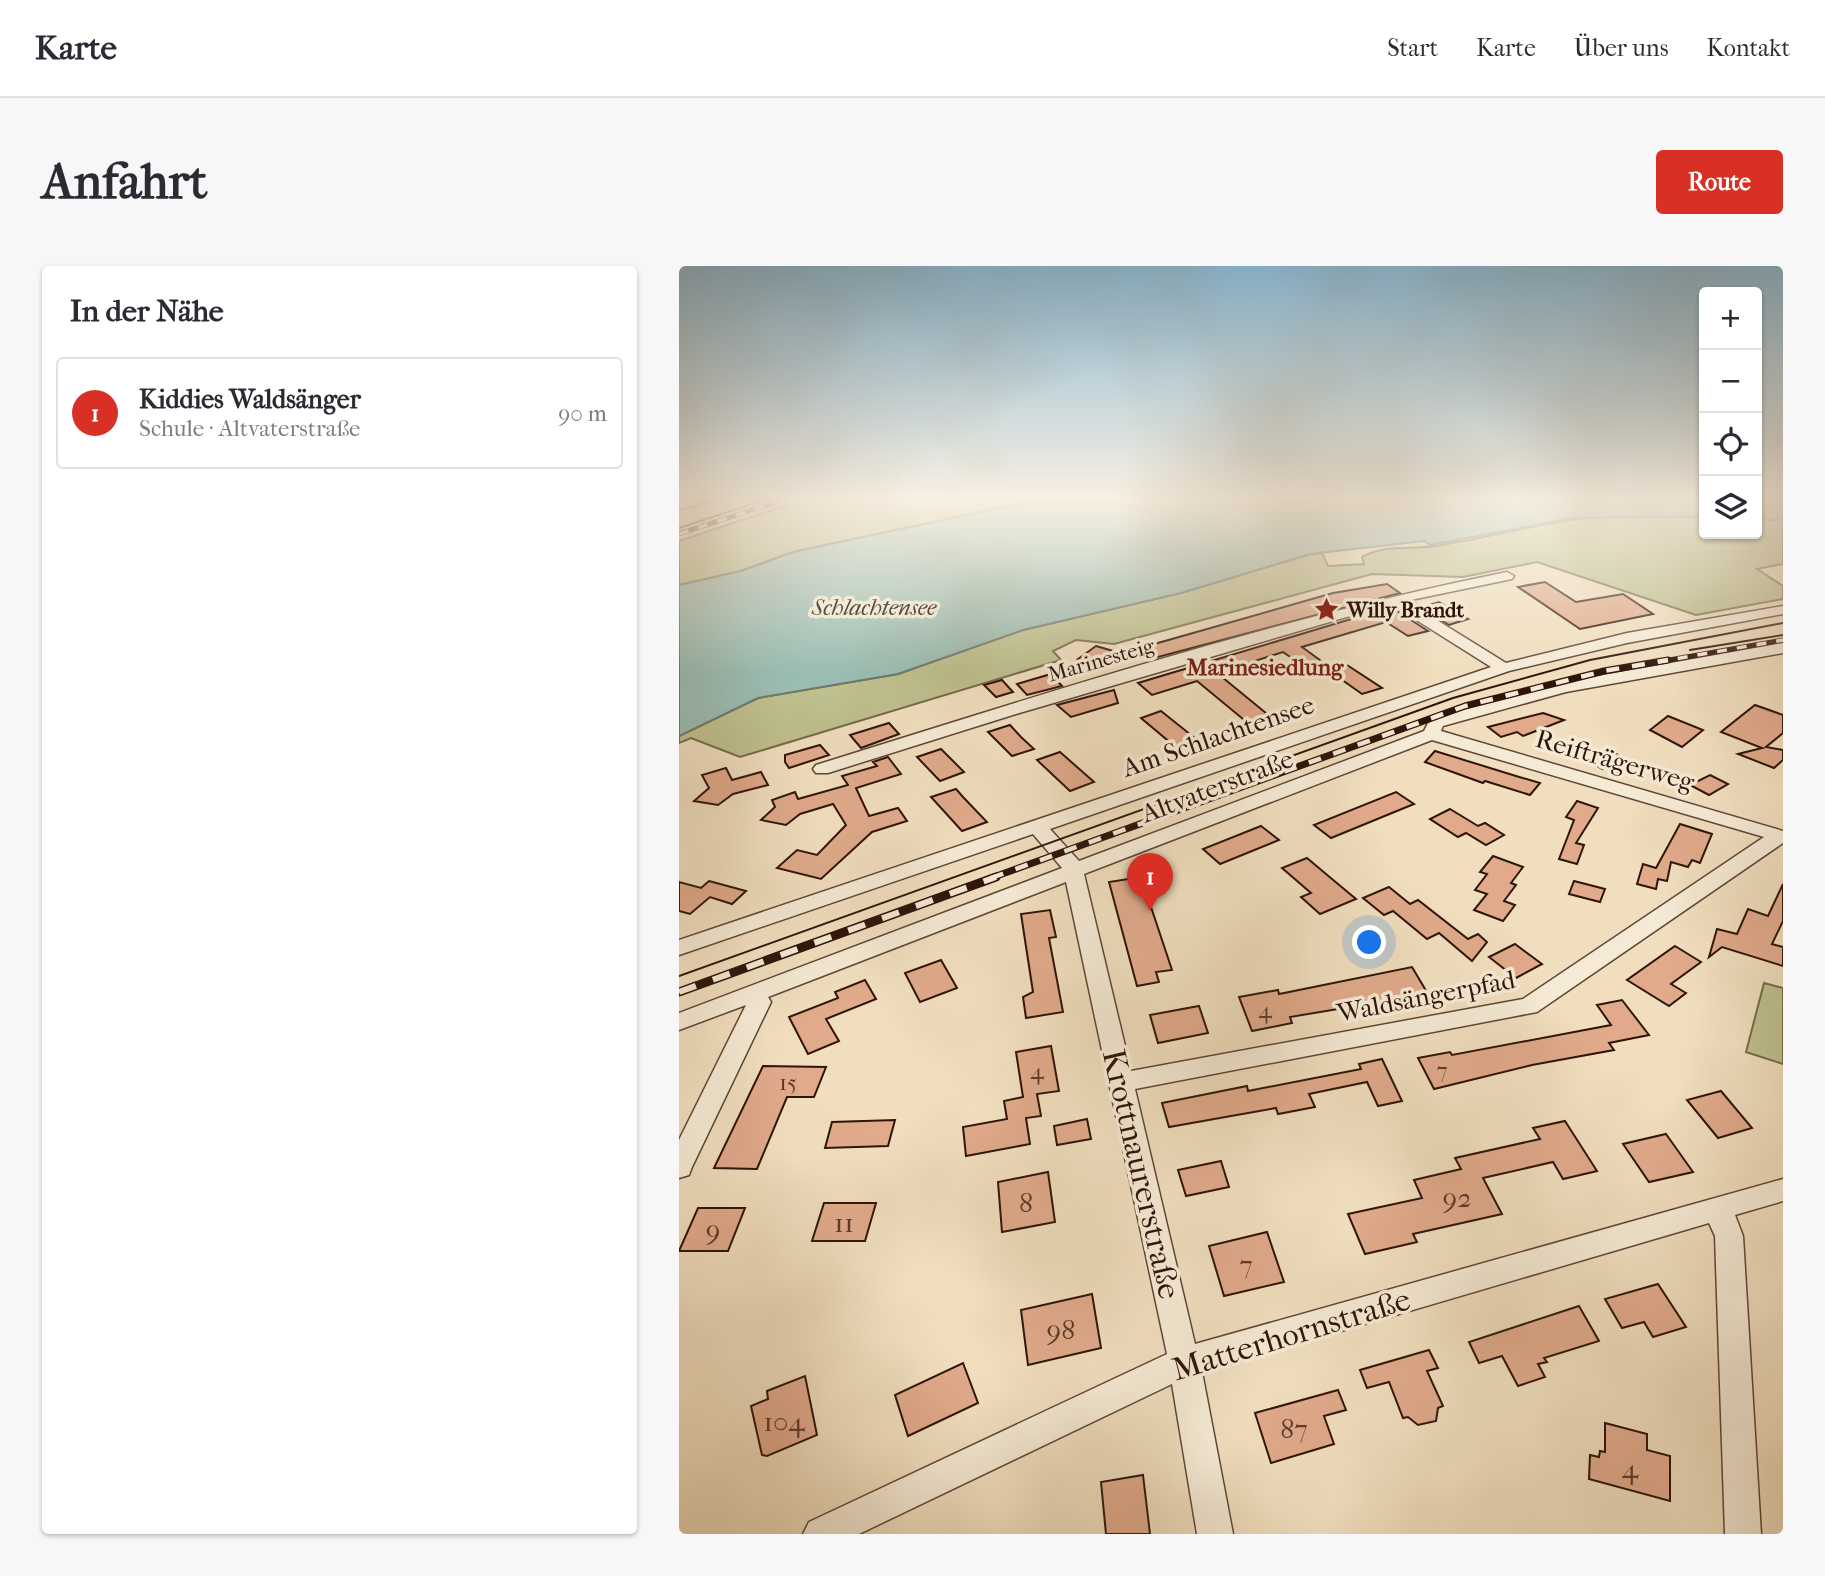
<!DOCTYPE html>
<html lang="de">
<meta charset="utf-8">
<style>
body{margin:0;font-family:"IM FELL French Canon",serif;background:#f7f7f7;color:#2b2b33}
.controls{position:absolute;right:21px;top:21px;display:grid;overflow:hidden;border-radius:7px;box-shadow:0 2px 5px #0004}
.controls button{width:63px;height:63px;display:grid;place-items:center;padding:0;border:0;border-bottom:2px solid #e1e1e2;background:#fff;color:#2b2b33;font:35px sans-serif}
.you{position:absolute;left:691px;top:677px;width:24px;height:24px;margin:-18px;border:5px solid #fff;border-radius:50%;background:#1a73e8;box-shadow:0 0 0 10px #1a73e833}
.badge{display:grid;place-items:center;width:46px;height:46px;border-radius:50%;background:#d93025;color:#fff;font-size:23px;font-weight:700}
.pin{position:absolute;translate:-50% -58px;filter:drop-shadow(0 2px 4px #0008)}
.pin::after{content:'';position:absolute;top:37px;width:24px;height:21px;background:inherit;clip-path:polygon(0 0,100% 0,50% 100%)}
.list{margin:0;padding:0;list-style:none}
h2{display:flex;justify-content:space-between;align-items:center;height:91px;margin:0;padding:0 28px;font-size:30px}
h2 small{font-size:23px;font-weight:400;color:#7c7c81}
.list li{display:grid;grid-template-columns:46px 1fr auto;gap:21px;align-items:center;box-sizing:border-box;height:112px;margin:0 14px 14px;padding:0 14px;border:2px solid #e1e1e2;border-radius:7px}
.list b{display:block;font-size:26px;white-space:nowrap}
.list p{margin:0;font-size:23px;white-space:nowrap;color:#7c7c81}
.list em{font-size:23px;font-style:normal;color:#7c7c81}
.icon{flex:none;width:38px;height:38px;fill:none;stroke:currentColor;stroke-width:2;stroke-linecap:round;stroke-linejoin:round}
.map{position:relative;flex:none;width:1104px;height:1268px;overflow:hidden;border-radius:7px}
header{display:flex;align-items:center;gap:42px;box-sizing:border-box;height:98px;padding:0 35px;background:#fff;border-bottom:2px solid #e1e1e2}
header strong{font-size:33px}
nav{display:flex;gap:38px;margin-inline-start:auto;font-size:24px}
.intro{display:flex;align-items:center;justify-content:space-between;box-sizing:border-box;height:168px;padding:0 42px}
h1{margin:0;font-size:49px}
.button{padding:18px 32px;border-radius:7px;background:#d93025;color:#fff;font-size:24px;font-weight:700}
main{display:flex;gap:42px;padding:0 42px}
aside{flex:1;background:#fff;border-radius:7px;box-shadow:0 2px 5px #0004}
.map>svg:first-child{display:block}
</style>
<header>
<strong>Karte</strong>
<nav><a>Start</a><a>Karte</a><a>Über uns</a><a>Kontakt</a></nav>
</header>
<div class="intro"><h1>Anfahrt</h1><a class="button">Route</a></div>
<main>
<aside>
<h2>In der Nähe<small></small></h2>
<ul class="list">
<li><span class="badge">1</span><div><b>Kiddies Waldsänger</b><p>Schule · Altvaterstraße</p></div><em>90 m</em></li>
</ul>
</aside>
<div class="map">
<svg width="1104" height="1268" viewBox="0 0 1104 1268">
<rect width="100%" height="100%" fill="#f0debe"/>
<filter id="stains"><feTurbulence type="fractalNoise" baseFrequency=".00286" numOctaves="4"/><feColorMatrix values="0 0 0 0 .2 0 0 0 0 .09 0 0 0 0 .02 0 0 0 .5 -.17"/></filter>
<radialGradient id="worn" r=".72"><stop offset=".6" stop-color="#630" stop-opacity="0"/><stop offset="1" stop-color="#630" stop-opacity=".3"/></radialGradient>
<g fill="#bec08e" stroke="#766a4c" stroke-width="2">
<path d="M135 230H377L114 286 62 305 0 319V275Z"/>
<path d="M931 249 1025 251V268H1078V253L1104 254V298L1078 303 1104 320V333L1017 349 858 296 784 311 693 308 435 378 397 374 374 385 382 394 61 491 12 472 0 477V470L79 432 219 408 344 364 502 327 631 288 643 287 649 300 685 298 683 291C707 278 730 284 756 280 815 271 871 254 931 249Z"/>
<path d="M1085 717 1104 722V798L1067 786Z"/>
</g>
<g fill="#9abcb1" stroke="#6f796e" stroke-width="2">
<path d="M377 230H1025V250L893 252 751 279 745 275 631 288 502 327 344 364 219 408 79 432 0 470V319L62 305 114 286Z"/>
<path d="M1078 230H1104V254L1078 253Z"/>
</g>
<g fill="#e0aa8b" stroke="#2f140a" stroke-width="2">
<path d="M866 316 897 336 944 328 974 348 901 363 839 321Z"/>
<path d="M708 318 721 327 479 391 465 381 654 327Z"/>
<path d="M734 336 743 341 760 336 789 353 770 359Z"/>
<path d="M712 341 749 365 729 370 707 356 623 381 645 397 627 402 604 386 538 407 598 456 576 463 518 415 473 429 459 417Z"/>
<path d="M417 380 441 387 424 400 399 393Z"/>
<path d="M668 399 703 422 683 428 649 404Z"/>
<path d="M372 408 383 420 348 429 338 418Z"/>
<path d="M323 414 334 426 317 431 305 419Z"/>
<path d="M435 424 439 437 392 451 378 439Z"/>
<path d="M1076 439 1104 449V467L1087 481 1104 484V494L1095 502 1059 488 1083 482 1042 466Z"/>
<path d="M482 445 517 473 526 480 505 488 462 452Z"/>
<path d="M864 447 885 454 844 470 838 466 822 471 809 461Z"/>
<path d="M989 450 1024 464 1003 481 971 464Z"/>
<path d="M210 457 220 468 182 482 171 469Z"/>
<path d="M331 459 342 471 355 483 333 490 309 466Z"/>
<path d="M141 479 150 489 110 502 106 496V489Z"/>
<path d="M262 483 285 506 261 515 238 491Z"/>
<path d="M931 484 947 494 923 503 907 493Z"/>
<path d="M756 485 837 510 861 517 851 529 806 515 804 517 746 496Z"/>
<path d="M381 486 415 516 391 525 358 494Z"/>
<path d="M209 491 222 508 177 522 190 550 219 542 228 555 193 566 142 613 98 602 118 584 138 589 167 559 154 538 121 548 107 559 82 554 96 541 93 534 116 526 119 533 169 519 163 510 198 500 194 496Z"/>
<path d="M47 502 53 514 82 506 89 519 54 528 39 539 15 535 30 522 23 509Z"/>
<path d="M1031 509 1049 518 1030 529 1011 519Z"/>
<path d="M277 523 284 531 308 556 283 565 252 531Z"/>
<path d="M717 526 735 538 652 572 635 559Z"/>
<path d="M898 535 919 542 897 577 905 579 898 598 880 593 895 554 887 551Z"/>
<path d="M771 543 799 560 806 557 825 569 807 579 787 567 779 571 751 553Z"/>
<path d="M1001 558 1033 568 1021 597 1013 594 1009 601 992 596 988 615 979 613 977 623 958 618 964 598 977 602Z"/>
<path d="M582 560 600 574 541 598 524 583Z"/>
<path d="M814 590 844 601 832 617 837 619 825 635 836 639 824 655 795 644 808 628 796 624 808 608 801 606Z"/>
<path d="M628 592 647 608 677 633 641 648 622 631 632 627 603 602Z"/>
<path d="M462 611 493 704 477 706 480 716 458 720 430 616Z"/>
<path d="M30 615 67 625 53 638 31 631 11 648 0 645V616L22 622Z"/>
<path d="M895 615 926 623 921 636 890 628Z"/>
<path d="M1104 618V655L1093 678 1104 681V700L1043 681 1030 691 1038 663 1058 668 1069 643 1089 650Z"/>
<path d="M710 621 731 638 739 634 789 673 799 668 808 676 793 695 760 667 748 673 714 645 705 649 684 632Z"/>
<path d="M371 644 377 671 370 672 384 746 347 752 344 731 354 726 342 648Z"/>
<path d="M836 678 863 698 837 712 810 691Z"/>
<path d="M996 680 1022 696 992 718 1007 727 990 740 948 714Z"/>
<path d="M262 694 278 722 241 736 226 707Z"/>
<path d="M733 701 749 728 611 751 613 757 573 765 560 731 599 724 600 728Z"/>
<path d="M186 714 197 733 147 753 160 775 129 788 110 751 159 732 156 726Z"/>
<path d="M943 734 970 769 930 777 935 784 853 799 755 823 739 792 771 786 773 789 932 759 918 739Z"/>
<path d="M520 740 529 767 479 777 471 749Z"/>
<path d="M372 780 380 825 358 828 362 850 347 852 351 878 287 890 284 861 328 853 325 835 344 831 337 786Z"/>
<path d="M703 793 723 835 699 840 688 816 630 828 636 841 599 848 597 842 490 861 483 837 568 820 569 825 682 803 680 798Z"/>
<path d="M84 800 147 801 135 831H108L78 903 35 902Z"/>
<path d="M1042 825 1073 862 1039 872 1008 834Z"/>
<path d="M408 853 412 873 378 879 375 860Z"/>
<path d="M216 854 209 880 146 882 153 856Z"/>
<path d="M886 855 918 905 884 913 874 896 804 912 823 948 734 968 738 976 686 988 669 948 743 932 735 914 782 903 776 892 861 873 854 862Z"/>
<path d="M987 868 1014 906 970 916 944 878Z"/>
<path d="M542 895 550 921 507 930 499 904Z"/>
<path d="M369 906 376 956 323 966 319 916Z"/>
<path d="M145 937H197L186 975H133Z"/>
<path d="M19 942H66L49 985H0Z"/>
<path d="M588 966 605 1016 545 1030 530 980Z"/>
<path d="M979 1018 1007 1061 974 1071 965 1056 943 1062 926 1033Z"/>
<path d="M413 1028 422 1082 349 1099 342 1044Z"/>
<path d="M900 1040 920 1075 865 1092 868 1096 859 1098 866 1111 839 1120 823 1090 800 1097 790 1076Z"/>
<path d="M750 1084 759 1102 748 1105 764 1140 759 1142 757 1155 739 1159 729 1151 724 1152 710 1116 688 1122 681 1104Z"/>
<path d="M284 1097 299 1137 229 1170 216 1129Z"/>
<path d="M126 1110 138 1169 88 1190 83 1189 72 1140 89 1133 88 1125Z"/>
<path d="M659 1124 667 1144 645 1150 655 1178 592 1197 576 1147Z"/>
<path d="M926 1157 968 1168V1184L991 1190V1235L910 1213 911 1189 920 1191 921 1185 926 1186Z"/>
<path d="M464 1209 471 1268H427L422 1216Z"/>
</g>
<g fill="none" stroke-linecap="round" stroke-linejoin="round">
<defs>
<path id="minor" d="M828 306 835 310 833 313 727 335 827 397 948 367 1104 340V348L948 377 830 405 371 563 400 595 745 465 751 453 885 416 1104 377V387L887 426 764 460 762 465 1104 565V577L858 746 456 823 516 1078 1104 913V935L1056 949 1064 970 1082 1268H1046L1036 970 1030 957 523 1106 554 1268H518L493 1118 180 1268H124L130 1256 488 1088 387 616 89 731 92 736 13 901 10 909 0 912V874L67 739 0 764V747L383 602 354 568 0 689V674L812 401 712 338 337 448 149 507H137L134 503 137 499C365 428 594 353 828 306ZM753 474 1085 571 844 733 452 805 405 608Z"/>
<path id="motorway" d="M7 230H38L35 234 0 244V231Z"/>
</defs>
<use href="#minor" stroke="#5f4637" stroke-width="3"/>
<use href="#motorway" stroke="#2f140a" stroke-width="3"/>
<use href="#minor" fill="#f5ead5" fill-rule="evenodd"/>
<use href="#motorway" fill="#e8bf7f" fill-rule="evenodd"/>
<g stroke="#2f140a" stroke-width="2">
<path d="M0 262 97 230"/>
<path d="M1011 384 1104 369"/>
<path d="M0 710 774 432 911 394 1104 357"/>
</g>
<defs>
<g id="rail-far2">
<path d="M0 268 115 230"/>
<path d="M979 396 1104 374"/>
</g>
<path id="rail-far1" d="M312 612 786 440 925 405 989 394"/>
<path id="rail" d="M0 726 317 611"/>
</defs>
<use href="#rail-far2" stroke="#2f140a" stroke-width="5"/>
<use href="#rail-far1" stroke="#2f140a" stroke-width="7"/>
<use href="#rail" stroke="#2f140a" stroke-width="9"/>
<use href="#rail-far2" stroke="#f5ead5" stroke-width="3.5" stroke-dasharray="10" stroke-linecap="butt"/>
<use href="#rail-far1" stroke="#f5ead5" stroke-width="4.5" stroke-dasharray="13" stroke-linecap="butt"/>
<use href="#rail" stroke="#f5ead5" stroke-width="6" stroke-dasharray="18" stroke-linecap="butt"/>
</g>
<linearGradient id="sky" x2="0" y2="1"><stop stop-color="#89b7d2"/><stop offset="0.57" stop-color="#f8f0e2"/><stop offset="1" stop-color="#f8f0e2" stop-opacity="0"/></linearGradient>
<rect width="1104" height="407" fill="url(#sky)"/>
<defs>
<symbol id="sight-bare" viewBox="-9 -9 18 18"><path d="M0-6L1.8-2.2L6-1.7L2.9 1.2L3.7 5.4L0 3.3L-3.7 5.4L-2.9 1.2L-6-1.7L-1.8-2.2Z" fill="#8f2418" stroke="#f5ead5" stroke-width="2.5" paint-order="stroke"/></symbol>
</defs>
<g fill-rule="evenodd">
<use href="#sight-bare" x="630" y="326" width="35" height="35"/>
</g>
<g text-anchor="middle" stroke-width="7" stroke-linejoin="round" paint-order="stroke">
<g font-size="21" font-weight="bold" fill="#2f140a" stroke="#f5ead5" text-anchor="start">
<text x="668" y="351">Willy Brandt</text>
</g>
<g font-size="21" fill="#2f140a" stroke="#f5ead5">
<text transform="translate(422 394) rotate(-16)" y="7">Marinesteig</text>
</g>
<g font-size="23" font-style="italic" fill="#544f44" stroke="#f5ead5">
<text x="195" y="349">Schlachtensee</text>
</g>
<g font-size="23" font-weight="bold" fill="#7a1f14" stroke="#f5ead5">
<text x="586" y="409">Marinesiedlung</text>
</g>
<g font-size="23" fill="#5b3a2a">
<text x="586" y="752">4</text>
<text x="763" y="812">7</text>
<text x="358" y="813">4</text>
<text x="109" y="824">15</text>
</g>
<g font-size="26" fill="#2f140a" stroke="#f5ead5">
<text transform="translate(539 470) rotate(-19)" y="9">Am Schlachtensee</text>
<text transform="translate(936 494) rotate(16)" y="9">Reifträgerweg</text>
<text transform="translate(538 520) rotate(-21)" y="9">Altvaterstraße</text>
<text transform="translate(747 730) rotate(-11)" y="9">Waldsängerpfad</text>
</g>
<g font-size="28" fill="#5b3a2a">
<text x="778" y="941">92</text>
<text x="347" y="946">8</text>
<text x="165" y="966">11</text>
<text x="34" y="973">9</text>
<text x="567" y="1008">7</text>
<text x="382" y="1073">98</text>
<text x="105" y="1165">104</text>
<text x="615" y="1172">87</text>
<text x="951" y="1212">4</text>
</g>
<g font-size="32" fill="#2f140a" stroke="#f5ead5">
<text transform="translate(463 908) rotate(77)" y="11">Krottnaurerstraße</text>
<text transform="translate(612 1068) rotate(-17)" y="11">Matterhornstraße</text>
</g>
</g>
<rect width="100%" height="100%" filter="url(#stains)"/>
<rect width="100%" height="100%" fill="url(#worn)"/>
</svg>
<div class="controls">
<button>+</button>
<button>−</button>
<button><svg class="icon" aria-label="locate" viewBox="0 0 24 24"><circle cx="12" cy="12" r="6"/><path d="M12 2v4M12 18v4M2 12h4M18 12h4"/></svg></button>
<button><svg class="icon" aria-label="layers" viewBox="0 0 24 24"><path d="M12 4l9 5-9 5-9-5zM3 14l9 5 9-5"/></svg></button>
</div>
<div class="you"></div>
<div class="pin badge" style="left:471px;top:645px">1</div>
</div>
</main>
